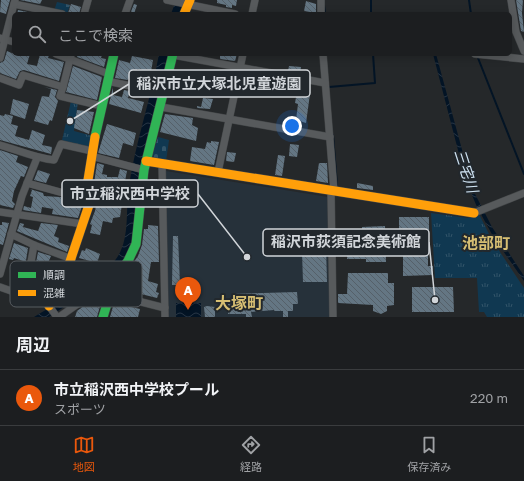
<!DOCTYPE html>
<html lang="ja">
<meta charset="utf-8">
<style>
body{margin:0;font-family:"Golos Text","Noto Sans JP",sans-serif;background:#292b2d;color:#f1f3f6}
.you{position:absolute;left:292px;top:126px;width:14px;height:14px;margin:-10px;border:3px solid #fff;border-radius:50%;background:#1a73e8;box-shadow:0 0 0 6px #1a73e833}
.badge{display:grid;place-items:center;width:26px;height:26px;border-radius:50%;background:#ea580c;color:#fff;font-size:13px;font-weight:700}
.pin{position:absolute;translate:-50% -33px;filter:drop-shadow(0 1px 2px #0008)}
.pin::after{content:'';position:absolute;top:21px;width:14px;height:12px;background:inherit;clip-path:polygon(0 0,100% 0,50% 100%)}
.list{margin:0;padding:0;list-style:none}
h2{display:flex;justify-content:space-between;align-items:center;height:52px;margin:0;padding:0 16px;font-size:17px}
h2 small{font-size:13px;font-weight:400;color:#a0a2a5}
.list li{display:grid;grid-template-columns:26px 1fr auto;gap:12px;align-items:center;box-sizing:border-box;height:56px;padding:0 16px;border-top:1px solid #3a3c3e}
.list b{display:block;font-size:15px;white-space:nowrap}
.list p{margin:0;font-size:13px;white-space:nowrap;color:#a0a2a5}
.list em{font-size:13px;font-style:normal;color:#a0a2a5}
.icon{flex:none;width:22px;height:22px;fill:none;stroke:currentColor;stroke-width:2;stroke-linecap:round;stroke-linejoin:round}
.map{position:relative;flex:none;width:524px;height:317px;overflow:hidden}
.search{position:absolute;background:#1c1e20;box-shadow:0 2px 10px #0003;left:12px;right:12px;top:12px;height:44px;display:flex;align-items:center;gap:10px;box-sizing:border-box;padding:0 14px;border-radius:6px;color:#a0a2a5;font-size:15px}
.sheet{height:108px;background:#1c1e20}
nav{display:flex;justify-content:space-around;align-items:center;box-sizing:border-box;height:56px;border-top:1px solid #3a3c3e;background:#1c1e20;font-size:11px;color:#a0a2a5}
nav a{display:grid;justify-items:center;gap:2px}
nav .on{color:#ea580c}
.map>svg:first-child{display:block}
</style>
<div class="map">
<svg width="524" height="317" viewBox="0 0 524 317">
<defs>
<pattern id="cemetery-stones" width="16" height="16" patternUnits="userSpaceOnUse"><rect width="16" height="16" fill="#103851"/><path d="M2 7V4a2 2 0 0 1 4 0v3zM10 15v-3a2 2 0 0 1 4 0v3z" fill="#325469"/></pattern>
<pattern id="park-tufts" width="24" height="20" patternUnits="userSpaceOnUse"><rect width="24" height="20" fill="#103851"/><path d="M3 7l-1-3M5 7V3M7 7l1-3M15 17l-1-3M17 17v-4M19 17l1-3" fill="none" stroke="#325469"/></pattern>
<pattern id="water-waves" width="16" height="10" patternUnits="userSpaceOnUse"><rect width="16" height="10" fill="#031425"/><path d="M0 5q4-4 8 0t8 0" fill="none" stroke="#273544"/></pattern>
<pattern id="building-back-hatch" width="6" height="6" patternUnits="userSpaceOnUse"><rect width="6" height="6" fill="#647683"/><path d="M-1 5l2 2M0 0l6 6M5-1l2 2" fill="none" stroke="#556069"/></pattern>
</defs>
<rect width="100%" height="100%" fill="#25282a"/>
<path fill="#26313a" d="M166 171 328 197 330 317H167L164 173Z"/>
<g fill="url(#cemetery-stones)">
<path d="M57 2 70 5 67 14 54 11Z"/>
<path d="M158 137 169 140 166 161 155 159 152 156Z"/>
</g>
<g fill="url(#park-tufts)">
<path d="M71 101 78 102 74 131 93 136 90 147 64 143 62 140Z"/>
<path d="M431 213 468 218 479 214 492 240 524 288V317H487L484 312H479L477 278H435Z"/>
</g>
<g fill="url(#water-waves)">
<path d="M176 0H185L180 14H171Z"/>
<path d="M159 54H168L159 95 137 183 132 244 119 267 107 278 49 317H34C54 305 103 277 116 259 131 239 125 208 129 185 136 141 151 98 159 54Z"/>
<path d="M433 54H436L473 190 492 227 524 276V281L494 238 477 207 466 181Z"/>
<rect x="176" y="303" width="25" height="14"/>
</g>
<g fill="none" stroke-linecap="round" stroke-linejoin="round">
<g stroke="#031425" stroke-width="2">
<path d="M371 0V14"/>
<path d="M469 0 471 14"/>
<path d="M324 5 325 14"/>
<path d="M478 58 524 174"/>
<path d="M329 87 375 83 373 54"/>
<path d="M333 135 337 185"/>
</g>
</g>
<g fill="url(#building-back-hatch)">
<path d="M1 0H10L6 14 0 12Z"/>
<path d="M20 0H42L40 4Z"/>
<path d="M217 0H237L236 6 232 5V8L226 7V5L217 3Z"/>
<path d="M516 0H523L522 13 524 32 521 31Z"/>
<path d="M306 1 316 4V13L304 11Z"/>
<path d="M71 4 81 7 79 14 68 13Z"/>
<path d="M134 4 137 5 134 14H130Z"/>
<path d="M18 10 37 14H17Z"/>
<path d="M7 51 14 54H30L27 64 37 66 40 54 49 55 48 58 64 62 59 81 24 70 20 71 16 79 0 73V63L4 61Z"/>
<path d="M78 54 102 55 101 58 106 59 104 67 77 57Z"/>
<path d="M220 54H237L235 61 220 59Z"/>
<path d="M132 56 153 60 151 72 137 69 135 75 130 74 128 80 115 78 119 60 130 63Z"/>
<path d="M73 66 102 77 97 100 66 92Z"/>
<path d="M289 66 301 67 300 73 288 71Z"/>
<path d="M44 87 57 90 55 97 58 101 52 121 50 120 48 125 34 121 42 96 49 97 51 89Z"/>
<path d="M113 87V95L122 97 124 90 130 91 128 98 144 102 141 113 109 104Z"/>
<path d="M297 92 310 94 306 123 296 120 298 104 295 103Z"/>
<path d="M203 98 213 99 210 109 197 108V106L201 107Z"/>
<path d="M13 99 29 104 25 119 10 114Z"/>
<path d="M77 110 94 112 89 134 74 128Z"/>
<path d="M5 114 13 116 11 124 18 126 15 136 29 140 32 130 45 135 42 145 52 147 51 154 0 140V115L4 116Z"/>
<path d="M165 114 193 118 192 125 198 128 196 141 160 132Z"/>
<path d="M107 124 136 133 133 146 123 143 119 158 98 153Z"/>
<path d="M211 141 219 142 214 165 190 161 192 147 205 149 207 142 211 143Z"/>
<path d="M290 144 299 145 297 157 289 156Z"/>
<path d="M0 150 18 156 16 162 28 167 24 177 21 176 14 191 12 201 15 204 13 208 0 205Z"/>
<path d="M227 152 236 153 234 162 226 161Z"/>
<path d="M278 155 285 156 282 176 275 175Z"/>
<path d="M97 163 104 165 102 174 107 175V177H118L120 169 127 171 124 186 94 183Z"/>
<path d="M319 163H327L328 183 316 181Z"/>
<path d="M38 170 50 174 46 183 34 180Z"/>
<path d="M150 179H157L158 198H149Z"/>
<path d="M357 183 373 186V190L357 188Z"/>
<path d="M30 189 43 193 44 196 60 197 83 203 78 218 52 214 53 209 42 207 41 213 23 210 24 206 31 208 33 197 30 196 32 190Z"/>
<path d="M97 200 122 204 120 217 113 218 112 223 103 221 100 235 90 233 92 225 90 224 95 211Z"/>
<path d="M399 217H429V244L416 245V255H428V266H433V275L403 276V249H400L399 241Z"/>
<path d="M2 222 9 223 3 245 0 244V225H2Z"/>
<path d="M20 223 24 224 23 227 38 231 41 223 58 225 54 236 59 238 58 242 69 246 67 252 17 231Z"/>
<path d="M148 225 158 226 159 262H151L148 281 158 284 156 292 159 293 157 298 141 294 140 297 119 291 124 276 138 256 142 245 144 229H148Z"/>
<path d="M385 226 386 262H366V259H347V249H358V238H362V227Z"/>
<path d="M173 236H178L180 285H172Z"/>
<path d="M14 243 28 248 23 279H20L23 261 14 258 13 260 9 259Z"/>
<path d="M326 247 327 282H303L302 252 326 251Z"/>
<path d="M86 248 100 254 97 263 79 258 82 250 85 251Z"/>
<path d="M38 252 51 256 48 263 61 270 57 279 45 274 43 279 39 278 35 291 31 290Z"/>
<path d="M348 273H388V283H394V305L387 306V311L381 314 373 311V305L338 303V294H347Z"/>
<path d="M412 287H453L454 312H412Z"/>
<path d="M104 292 97 317H75L77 311 85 305 88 306 89 303Z"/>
<path d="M297 292 298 304H293V311H288V317H283V311H274V310L251 312 252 317H246V314H228V303H232V294Z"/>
<path d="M117 301 131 305V307L140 309 138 317H110L114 303 116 304Z"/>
<path d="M207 306 215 307V317H205L204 307Z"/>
</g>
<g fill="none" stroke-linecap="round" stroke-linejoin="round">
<defs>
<g id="street">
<path d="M167 0 235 14"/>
<path d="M321 0V14"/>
<path d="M511 0 516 32 524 51"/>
<path d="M14 4 62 14"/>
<path d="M84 14 88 0"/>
<path d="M125 14 130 0"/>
<path d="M252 14 255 0"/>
<path d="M0 38 14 42"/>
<path d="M56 54 109 74"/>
<path d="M323 54 334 191"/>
<path d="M475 54 524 59"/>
<path d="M173 55 325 83"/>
<path d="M0 58 15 0"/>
<path d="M0 78 19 85 23 75 63 87 60 96 102 106"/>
<path d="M107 81 164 93"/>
<path d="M63 87 71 55"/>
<path d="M161 107 330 137"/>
<path d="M0 145C18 150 35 158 54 160L61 144 92 151"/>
<path d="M91 156 144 170"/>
<path d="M162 163 165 317"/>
<path d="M218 172 243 54"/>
<path d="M27 183 89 200"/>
<path d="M331 191 333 317"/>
<path d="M0 212 83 224"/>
<path d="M474 213 524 193"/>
<path d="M11 234 34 245 72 259"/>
<path d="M0 274 22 196 37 158"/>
<path d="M0 287 48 304"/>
<path d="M110 294 165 308"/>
<path d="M25 296 34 245"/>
<path d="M49 306 57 317"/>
<path d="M59 317 115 278"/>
</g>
<g id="fast">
<path d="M95 137 114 54"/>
<path d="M103 317 115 278 128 261 136 244 144 170 173 54"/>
</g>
<g id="slow">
<path d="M184 14 190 0"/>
<path d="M146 161 474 213"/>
<path d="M49 306 48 304 62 285 90 202 87 186 95 137"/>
</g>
</defs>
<use href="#street" stroke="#414446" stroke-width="8"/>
<use href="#fast" stroke="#414446" stroke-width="10"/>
<use href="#slow" stroke="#414446" stroke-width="10"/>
<use href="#street" stroke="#575a5c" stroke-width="7"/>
<use href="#fast" stroke="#30b455" stroke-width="9"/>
<use href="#slow" stroke="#ff9f0a" stroke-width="9"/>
</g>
<g text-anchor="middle" stroke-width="4" stroke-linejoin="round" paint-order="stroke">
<g font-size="15" font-style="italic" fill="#d0e4f4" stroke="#22282d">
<text transform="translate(466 171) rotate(72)" y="5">三宅川</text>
</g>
<g font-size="16" font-weight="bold" fill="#d7bf73" stroke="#22282d">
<text x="486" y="249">池部町</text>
<text x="239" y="309">大塚町</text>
</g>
</g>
<rect x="10" y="261" width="132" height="46" rx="6" fill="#22282d" stroke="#575c61" stroke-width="1"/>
<rect x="18" y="272" width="18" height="6" fill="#30b455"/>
<rect x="18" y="290" width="18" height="6" fill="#ff9f0a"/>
<g font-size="11" fill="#d1d5d9">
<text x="43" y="279">順調</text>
<text x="43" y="297">混雑</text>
</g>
<path fill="none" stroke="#d1d5d9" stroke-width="1.5" d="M70 121L129 84M247 257L198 194M435 300L429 242"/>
<g fill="#d1d5d9" stroke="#22282d" stroke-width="1.5">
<circle cx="70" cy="121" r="4"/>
<circle cx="247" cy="257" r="4"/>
<circle cx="435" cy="300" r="4"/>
</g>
<g fill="#22282d" stroke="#d1d5d9" stroke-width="1.5">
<rect x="129" y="70" width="181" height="27" rx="4"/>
<rect x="62" y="180" width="136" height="27" rx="4"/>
<rect x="263" y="229" width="166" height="27" rx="4"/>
</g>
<g font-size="15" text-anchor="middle" font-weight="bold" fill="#d1d5d9">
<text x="219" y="89">稲沢市立大塚北児童遊園</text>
<text x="130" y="199">市立稲沢西中学校</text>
<text x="346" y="247">稲沢市荻須記念美術館</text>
</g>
</svg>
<div class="you"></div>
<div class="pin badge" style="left:188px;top:310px">A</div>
<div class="search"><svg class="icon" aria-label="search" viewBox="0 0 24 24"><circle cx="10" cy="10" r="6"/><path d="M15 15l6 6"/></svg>ここで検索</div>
</div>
<section class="sheet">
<h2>周辺<small></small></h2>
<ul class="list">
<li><span class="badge">A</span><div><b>市立稲沢西中学校プール</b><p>スポーツ</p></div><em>220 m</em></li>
</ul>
</section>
<nav>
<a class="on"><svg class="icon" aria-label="map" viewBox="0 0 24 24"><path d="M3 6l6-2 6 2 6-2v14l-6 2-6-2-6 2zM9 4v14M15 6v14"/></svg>地図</a>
<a><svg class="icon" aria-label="directions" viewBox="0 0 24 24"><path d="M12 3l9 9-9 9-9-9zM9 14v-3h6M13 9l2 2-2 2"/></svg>経路</a>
<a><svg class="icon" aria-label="saved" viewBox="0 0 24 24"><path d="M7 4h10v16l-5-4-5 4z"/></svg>保存済み</a>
</nav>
